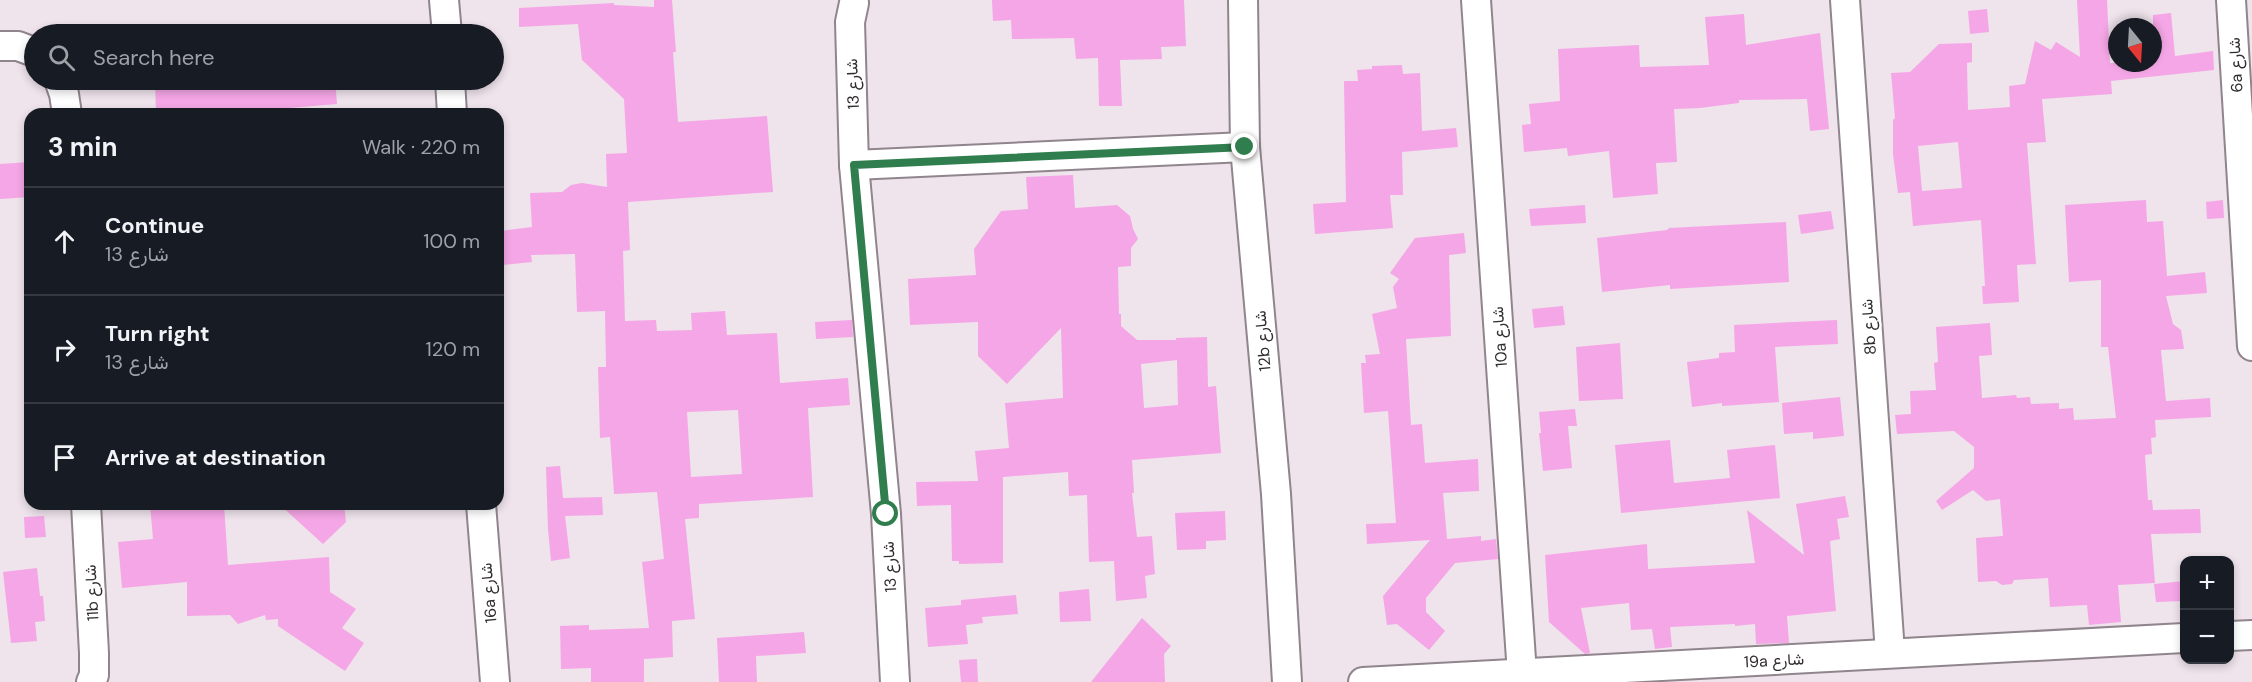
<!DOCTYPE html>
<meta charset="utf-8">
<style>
body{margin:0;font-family:"DM Sans",Vazirmatn,sans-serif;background:#20242c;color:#f1f3f6}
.controls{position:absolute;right:18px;bottom:18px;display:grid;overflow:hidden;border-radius:12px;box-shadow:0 3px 9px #0003}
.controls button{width:54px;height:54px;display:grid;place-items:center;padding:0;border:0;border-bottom:2px solid #363941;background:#171b24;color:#f1f3f6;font:30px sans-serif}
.compass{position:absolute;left:2108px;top:18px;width:54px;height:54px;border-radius:50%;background:#171b24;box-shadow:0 3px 9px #0003;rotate:162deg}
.stop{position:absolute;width:18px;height:18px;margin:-14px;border:4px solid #307d4d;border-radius:50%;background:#fff}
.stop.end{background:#307d4d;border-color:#fff;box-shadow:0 2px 6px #0008}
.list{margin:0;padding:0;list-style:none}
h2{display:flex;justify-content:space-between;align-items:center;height:78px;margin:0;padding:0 24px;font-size:26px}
h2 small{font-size:20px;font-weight:400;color:#9ea1a6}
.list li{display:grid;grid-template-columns:39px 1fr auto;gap:18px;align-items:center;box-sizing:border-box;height:108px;padding:0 24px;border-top:2px solid #363941}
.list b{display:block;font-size:22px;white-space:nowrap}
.list p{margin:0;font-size:20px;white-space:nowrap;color:#9ea1a6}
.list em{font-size:20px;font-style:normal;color:#9ea1a6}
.icon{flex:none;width:33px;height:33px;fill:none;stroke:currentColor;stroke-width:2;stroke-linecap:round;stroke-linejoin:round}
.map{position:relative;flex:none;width:2252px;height:682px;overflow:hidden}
.search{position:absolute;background:#171b24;box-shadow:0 3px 9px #0003;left:24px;top:24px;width:480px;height:66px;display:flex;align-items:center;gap:15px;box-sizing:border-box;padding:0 21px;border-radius:33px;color:#9ea1a6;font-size:22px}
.panel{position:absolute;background:#171b24;box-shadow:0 3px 9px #0003;left:24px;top:108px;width:480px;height:402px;border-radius:18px}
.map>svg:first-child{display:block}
</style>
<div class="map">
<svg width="2252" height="682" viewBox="0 0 2252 682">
<rect width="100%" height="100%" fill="#efe3ec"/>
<g fill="#f5a6e6" fill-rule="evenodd">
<path d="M654 0H672L676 52H673L678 122 767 116 773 192 628 202 630 250 623 251 625 321 656 320 657 331 692 330 691 313 725 311 727 335 777 333 780 383 848 378 850 405 808 408 813 497 699 504V518L685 519 695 619 672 621 673 657 644 659V682H591V668L561 669 560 626 589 625V630L649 628 642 562 664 559 657 492 614 494 610 437 600 438 598 367H606L605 311 577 312 575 254 531 255 532 262 503 265 501 231 532 227 530 193 562 192 571 185 582 183 607 187 606 154 627 153 624 99 582 60 578 24 519 27V8L614 3V5L654 7ZM738 410 742 474 691 477 687 412Z"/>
<path d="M992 0H1184L1186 46 1161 47 1162 59 1120 60 1122 106H1099L1098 58 1076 59 1074 38 1012 39 1011 20 993 21Z"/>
<path d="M2077 0H2107L2110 63H2153V15L2171 13 2175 56 2213 51 2214 70 2111 81 2112 94 2042 99 2046 142 2027 143 2036 264 2017 265 2019 302 1983 304 1982 286H1985L1984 268 1981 220 1913 226 1910 192 1898 193 1893 154V120L1895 118 1891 73 1910 72 1939 44 1972 43V62L1967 63 1968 110 2010 107 2009 86 2025 84 2035 41 2051 50 2056 42 2080 57ZM1958 142 1962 188 1922 191 1918 146Z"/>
<path d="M1987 9 1989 32 1970 34 1968 11Z"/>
<path d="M1744 14 1746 45 1820 33 1829 129 1810 131 1807 99 1739 100V103L1700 108 1674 109 1677 162 1656 163 1658 194 1613 198 1609 151 1568 156 1567 148 1524 152 1522 125 1531 124 1529 104 1560 101 1558 49 1639 45 1640 67 1709 65 1705 17Z"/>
<path d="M1402 65 1403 74 1420 73 1422 131 1456 128 1458 147 1402 152 1403 195H1390L1393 228 1315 234 1313 204 1346 202 1344 81H1358L1357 70 1372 69V66Z"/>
<path d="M155 80H196L197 88 231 86V80H335L337 104 232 113 156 114Z"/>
<path d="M30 162V197L0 199V164Z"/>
<path d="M1073 175 1075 208 1117 205 1130 216 1133 229 1138 239 1131 248V266L1118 267 1119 314H1121V326L1137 340H1176V338L1207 337 1208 387 1216 386 1221 453 1132 460 1134 493H1132L1137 537 1152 536 1155 574 1145 576 1147 598 1116 601 1114 561 1089 562 1087 495 1069 496 1068 472 1003 477V563L959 564V561H952L951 505 917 506 916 482 978 481 975 451 1009 448 1005 403 1063 398 1061 328 1007 384 978 356V322L910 325 908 279 976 275 974 249 1001 211 1028 209 1026 177ZM1177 360 1178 405 1144 408 1141 364Z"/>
<path d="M2146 200 2147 222 2163 221 2167 276 2205 272 2207 293 2166 296 2173 324 2181 330 2184 349 2161 350 2166 401 2210 398 2211 417 2155 420 2156 437 2151 438 2152 454 2145 455 2148 500H2152L2153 510 2200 509 2201 533 2151 534 2155 583 2118 585 2121 622 2089 625 2087 605 2050 607 2048 578 2014 580 2012 584 2002 585 1996 581 1978 582 1976 538 2003 536 2000 499 1986 501 1973 490 1942 510 1936 501 1974 468V447L1954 431 1897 434 1895 415 1911 414 1910 391 1936 390 1934 363 1938 362 1936 327 1990 323 1992 355 1979 356 1982 398 2016 395 2017 398 2030 397 2031 404 2059 403V409L2073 408 2074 420 2116 418 2108 347H2101V280L2069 282 2065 205Z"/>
<path d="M2223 200 2224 218 2207 219 2206 202Z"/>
<path d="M1585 205 1586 223 1531 226 1529 209Z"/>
<path d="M1831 211 1834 229 1801 234 1798 215Z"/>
<path d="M1786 222 1789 282 1670 289V285L1602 292 1597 238 1667 230 1669 228Z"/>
<path d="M1464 233 1466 253 1449 255 1451 336 1406 339 1411 425 1422 424 1425 463 1478 459 1479 491 1443 493 1447 539 1481 536V541L1496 539 1498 559 1455 563 1426 598V612L1445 631 1429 650 1397 624 1387 625 1383 596 1430 540 1367 544 1366 524 1396 523 1388 411 1364 413 1361 363H1366L1365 355 1380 354 1372 314 1397 308 1393 287 1399 279 1390 273 1415 238Z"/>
<path d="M1563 306 1565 325 1534 328 1532 309Z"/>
<path d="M852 320 853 337 816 339 815 322Z"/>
<path d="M1837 320 1838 344 1775 347 1779 402 1722 406V403L1692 407 1687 362 1719 358V353L1735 352 1734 325Z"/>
<path d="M1620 343 1623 399 1579 401 1576 347Z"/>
<path d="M1840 397 1844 436 1813 439V432L1784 434 1782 403Z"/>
<path d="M1575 409 1577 426H1568L1572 468 1543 471 1539 433H1541L1539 412Z"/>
<path d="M1670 440 1674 483 1730 478 1727 450 1775 445 1780 498 1621 513 1615 445Z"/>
<path d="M560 466 563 498 602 497 603 515 565 516 570 558 551 561 548 529 546 467Z"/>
<path d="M1845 496 1849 517 1837 519 1840 539 1830 541 1836 611 1787 616 1789 643 1756 644 1755 624 1735 626V624L1670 627 1672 647 1655 649 1652 629 1631 630 1629 603 1581 608 1590 653 1585 654 1549 622 1545 555 1647 544 1648 569 1755 563 1747 510 1804 555 1796 504Z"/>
<path d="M150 504H224L228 565 329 557 330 592 356 609 342 628 364 643 345 671 278 626V619L266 620 265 615 238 624 230 615 187 616V582L122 588 118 542 153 539Z"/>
<path d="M279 504H344L346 522 323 544Z"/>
<path d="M1225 511 1226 540 1206 541V549L1177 550 1175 513Z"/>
<path d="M44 516 46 537 25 538 24 517Z"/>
<path d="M37 568 40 596H43L45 621 35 622 37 641 11 643 3 572Z"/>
<path d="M2184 581V601L2156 602 2154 584Z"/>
<path d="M1089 589 1091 621 1060 622 1059 592Z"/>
<path d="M1016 595 1018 614 982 617 983 623 966 625 968 644 928 647 925 608 961 605V600Z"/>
<path d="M1142 618 1171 646 1164 654 1165 682H1091Z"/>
<path d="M804 632 806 653 756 656 757 682H719L717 638Z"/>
<path d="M977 659 978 682H961L959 660Z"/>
</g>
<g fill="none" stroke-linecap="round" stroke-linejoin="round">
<defs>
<g id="minor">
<path d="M444 0 447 34"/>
<path d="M1243 0 1245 147 1276 494 1287 682"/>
<path d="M1476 0 1522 674"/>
<path d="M1845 0 1890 653"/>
<path d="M2231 0 2252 346"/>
<path d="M854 3 850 22 854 165 886 514 895 682"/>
<path d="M0 46H18L34 52"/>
<path d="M59 80 64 94 67 114"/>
<path d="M450 80 452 114"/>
<path d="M854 165 1245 147"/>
<path d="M86 504 94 653V675L91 682"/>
<path d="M481 504 495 682"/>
<path d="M2230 636 2252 635"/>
<path d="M1363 682 2184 638"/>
</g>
</defs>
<use href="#minor" stroke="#90858d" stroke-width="32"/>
<use href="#minor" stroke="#fff" stroke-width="28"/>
</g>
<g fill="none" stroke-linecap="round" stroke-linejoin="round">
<path stroke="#307d4d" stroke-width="8" d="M886 514 854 165 1245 147"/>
</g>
<g text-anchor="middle" stroke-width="4.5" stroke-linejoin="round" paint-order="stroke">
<g font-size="16" fill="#312c2f" stroke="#fff">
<text transform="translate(2235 65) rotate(-93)" y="6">6a شارع</text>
<text transform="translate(852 84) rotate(-92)" y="6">شارع 13</text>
<text transform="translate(1868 327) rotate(-94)" y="6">8b شارع</text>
<text transform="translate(1499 337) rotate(-94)" y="6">10a شارع</text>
<text transform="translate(1262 341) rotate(-95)" y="6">12b شارع</text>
<text transform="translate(889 567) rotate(-93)" y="6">شارع 13</text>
<text transform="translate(91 593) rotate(-93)" y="6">11b شارع</text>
<text transform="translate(488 593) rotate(-95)" y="6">16a شارع</text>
<text transform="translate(1774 660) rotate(-3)" y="6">19a شارع</text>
</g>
</g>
</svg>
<div class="controls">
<button>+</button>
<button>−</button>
</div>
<svg class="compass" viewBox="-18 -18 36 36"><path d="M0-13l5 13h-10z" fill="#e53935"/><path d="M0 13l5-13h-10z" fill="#9ea1a6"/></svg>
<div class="stop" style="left:886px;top:514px"></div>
<div class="stop end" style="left:1245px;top:147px"></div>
<div class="search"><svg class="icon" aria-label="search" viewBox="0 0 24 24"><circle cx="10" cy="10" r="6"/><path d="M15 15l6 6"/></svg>Search here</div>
<section class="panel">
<h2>3 min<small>Walk · 220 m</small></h2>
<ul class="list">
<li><svg class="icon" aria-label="ahead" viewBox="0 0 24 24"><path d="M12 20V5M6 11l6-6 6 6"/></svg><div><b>Continue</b><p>شارع 13</p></div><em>100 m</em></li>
<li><svg class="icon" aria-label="right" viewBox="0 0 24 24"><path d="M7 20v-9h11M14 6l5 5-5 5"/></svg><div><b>Turn right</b><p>شارع 13</p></div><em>120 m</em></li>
<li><svg class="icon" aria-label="arrive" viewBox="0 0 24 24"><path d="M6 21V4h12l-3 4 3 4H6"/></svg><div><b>Arrive at destination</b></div></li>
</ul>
</section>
</div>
